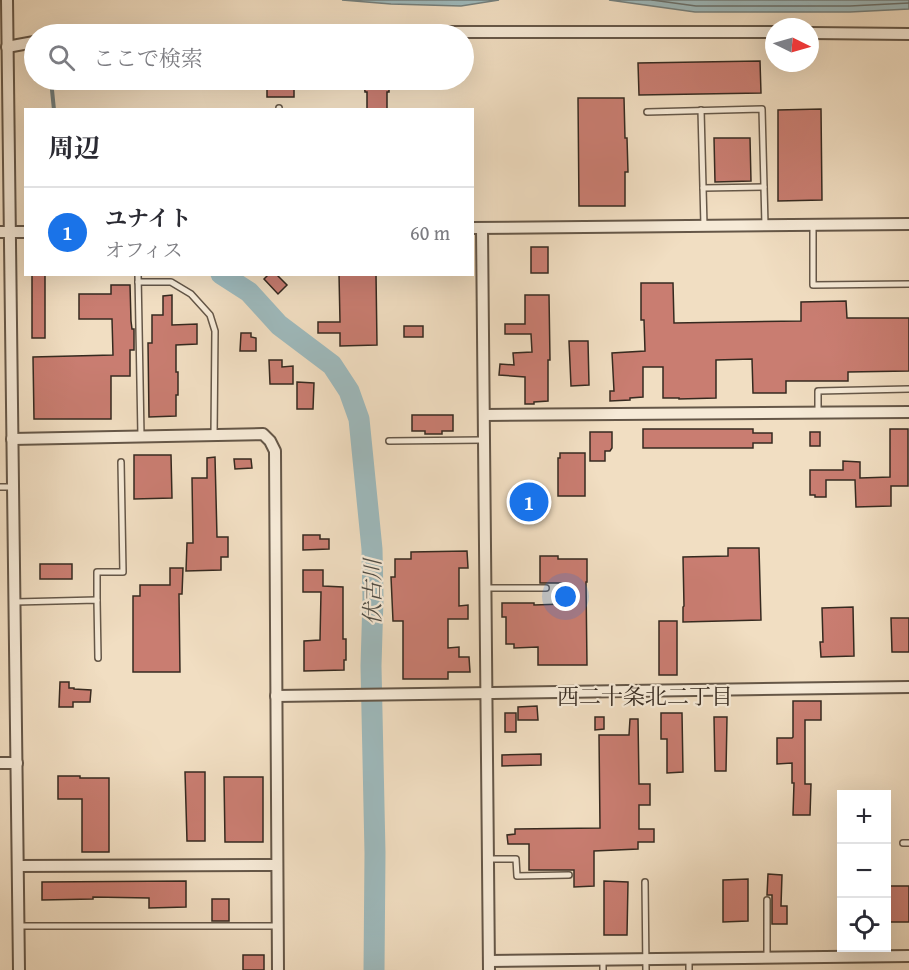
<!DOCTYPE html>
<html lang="ja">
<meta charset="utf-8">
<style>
body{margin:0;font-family:"Gentium Book Plus","Noto Serif JP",serif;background:#f2f2f3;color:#2b2b33}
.controls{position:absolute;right:18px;bottom:18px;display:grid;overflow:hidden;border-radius:0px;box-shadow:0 6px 24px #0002}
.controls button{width:54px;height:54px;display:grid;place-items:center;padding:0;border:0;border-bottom:2px solid #e1e1e2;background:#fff;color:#2b2b33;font:30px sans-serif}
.compass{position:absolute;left:765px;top:18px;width:54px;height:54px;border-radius:50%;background:#fff;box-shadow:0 6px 24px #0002;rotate:95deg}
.you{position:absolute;left:566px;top:597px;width:21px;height:21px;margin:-15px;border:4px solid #fff;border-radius:50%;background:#1a73e8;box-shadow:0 0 0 9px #1a73e833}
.badge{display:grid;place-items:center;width:39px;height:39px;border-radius:50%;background:#1a73e8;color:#fff;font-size:20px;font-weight:700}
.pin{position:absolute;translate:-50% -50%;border:3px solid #fff;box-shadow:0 2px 6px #0006}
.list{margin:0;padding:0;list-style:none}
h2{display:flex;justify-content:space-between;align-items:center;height:78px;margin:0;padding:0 24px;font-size:26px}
h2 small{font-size:20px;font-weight:400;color:#7c7c81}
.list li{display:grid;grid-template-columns:39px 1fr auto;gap:18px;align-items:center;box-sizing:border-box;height:90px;padding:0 24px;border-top:2px solid #e1e1e2}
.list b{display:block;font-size:22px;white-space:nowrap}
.list p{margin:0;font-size:20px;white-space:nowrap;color:#7c7c81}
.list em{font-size:20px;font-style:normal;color:#7c7c81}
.icon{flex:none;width:33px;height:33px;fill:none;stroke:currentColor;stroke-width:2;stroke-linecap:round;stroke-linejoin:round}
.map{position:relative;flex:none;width:909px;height:970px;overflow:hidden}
.search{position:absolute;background:#fff;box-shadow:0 6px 24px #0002;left:24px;top:24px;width:450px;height:66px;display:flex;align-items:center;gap:15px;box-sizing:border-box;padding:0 21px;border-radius:33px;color:#7c7c81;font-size:22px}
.panel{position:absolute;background:#fff;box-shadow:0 6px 24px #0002;left:24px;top:108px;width:450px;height:168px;border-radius:0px}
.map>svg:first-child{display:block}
</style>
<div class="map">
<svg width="909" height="970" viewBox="0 0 909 970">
<rect width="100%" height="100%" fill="#f1dec2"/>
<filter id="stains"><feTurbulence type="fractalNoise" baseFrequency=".00333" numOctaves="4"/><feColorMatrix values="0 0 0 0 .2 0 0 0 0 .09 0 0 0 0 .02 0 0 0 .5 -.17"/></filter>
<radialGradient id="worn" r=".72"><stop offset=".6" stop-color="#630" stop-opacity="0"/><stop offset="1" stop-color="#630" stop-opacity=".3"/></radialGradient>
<g fill="#9ebabd" stroke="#74807e" stroke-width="1.5">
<path d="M342 0H499L461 6 391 4Z"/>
<path d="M609 0H909V9L850 12H695Z"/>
</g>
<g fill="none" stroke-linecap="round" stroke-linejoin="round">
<path stroke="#6a726e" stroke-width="1.5" d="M652 0 696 6H850L909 3"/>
<path stroke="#74807e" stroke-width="4" d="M51 80 54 110"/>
<path stroke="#9ebabd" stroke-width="21" d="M221 274 249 292 279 325 332 365 349 391 359 419 372 549 373 598 371 666 375 853 374 970"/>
</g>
<g fill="#c97d71" stroke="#362a20" stroke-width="1.5">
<path d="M760 61 761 93 639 95 638 63Z"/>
<rect x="267" y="80" width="27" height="17"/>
<path d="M364 80H389V92H387V109L367 110V92H365Z"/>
<path d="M578 98H624L625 138H627L628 172H625V206H579Z"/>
<path d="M821 109 822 200 778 201V110Z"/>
<path d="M714 138H750L751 181 715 182Z"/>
<rect x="531" y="247" width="17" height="26"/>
<rect x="32" y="274" width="13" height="64"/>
<path d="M269 274H276L287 285 278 294 264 279Z"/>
<path d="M339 274H376L377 345 340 346V333H318V322H340Z"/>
<path d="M641 283H673L674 323 801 321V302L846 301 847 318H909V371L848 372V381H786V393H753L752 359 716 360V398L679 399V398H663V367H643V397L630 398V400L610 401V391H614L612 353 645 351 644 320H641Z"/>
<path d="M111 285H130L131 321 132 329H134V350H130V376H111V419H34L33 357 113 355 112 319H79V294H111Z"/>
<path d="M172 295V325L197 324V344L176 345V372H178V395H176V416L149 417 148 343H152V315H163V296Z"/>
<path d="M525 295H549L550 360H548V401L534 402V404H525V377L499 375 500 364 514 365 513 353 532 352 531 334H505V324H525Z"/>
<rect x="404" y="326" width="19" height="11"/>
<path d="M241 333H251V337L256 338V351H240Z"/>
<path d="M569 341H588L589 385 571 386Z"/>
<path d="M269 360H282V367L293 366V384H270Z"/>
<path d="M297 382 314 383 313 409H297Z"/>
<path d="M412 415H453V431H442V434H425V431H412Z"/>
<path d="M643 429H753V433H772V443H753V448H643Z"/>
<path d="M890 429H908V486H891V506L856 507 855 480H826V497H815V495H810V470H843V461L860 462V478L890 477Z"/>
<path d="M590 432H612V448L610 451H605V461H590Z"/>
<rect x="810" y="432" width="10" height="14"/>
<path d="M560 453H585V496H558V458H560Z"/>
<path d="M134 455H171L172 498 134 499Z"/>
<path d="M215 457 217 537H228V557H221V570L186 571 187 543H193L192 478H207V458Z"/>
<path d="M234 459H251L252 468 235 469Z"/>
<path d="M303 535H320V539H329V549L303 550Z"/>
<path d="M728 548H759L761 620 683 622V607L684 606 683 557 728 556Z"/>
<path d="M467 551 468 568H459V606L468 605V619H448V648L459 647V657H469L470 672H448V679H403V621H393L391 577H395V559H411V552Z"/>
<path d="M540 556H558V559H587V582H586L587 665H538V647L514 648V644H506V617H502V603H534V605L563 604 562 583H540Z"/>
<rect x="40" y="564" width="32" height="15"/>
<path d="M170 568H183L182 594H179L180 672H133V596H140V585H170Z"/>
<path d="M303 570H323V586L343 587V639H346V660H344V670L304 671V641L320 640 321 592H303Z"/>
<path d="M853 607 854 656 821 657 820 642H823L822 608Z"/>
<path d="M891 618H909V652H892Z"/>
<rect x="659" y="621" width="18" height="54"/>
<path d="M60 682H69V688H74V689L91 690 90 702H73V707H59Z"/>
<path d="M793 701H821V720H805V784H811L810 815H793L794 783H792V763L777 764V738H792L793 737Z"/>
<path d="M537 706 538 720H518V707Z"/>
<rect x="505" y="713" width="11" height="19"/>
<path d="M661 713H682L683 772 667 773V739H661Z"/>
<path d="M595 717H604V729L595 730Z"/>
<path d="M714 717H727L726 771H715Z"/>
<path d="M630 719H638L639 784H650V805H639V829H654V842H638V849L594 851V886L574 887V870H529V844H508L507 835 515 834V829L600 828 599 735H629Z"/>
<path d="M541 754V765L502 766V755Z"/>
<path d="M185 772H205V841H187Z"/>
<path d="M58 776H80V778H109V852H82V799H58Z"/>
<path d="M224 777H263V842H225Z"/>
<path d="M768 874 782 875 781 906H787V924H772V895H767Z"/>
<path d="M748 879V921L723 922V880Z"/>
<path d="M186 881V907L149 908V898L93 897V899L42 900V882Z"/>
<path d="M604 881 628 882 627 935H604Z"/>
<rect x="886" y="886" width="23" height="36"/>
<rect x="212" y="899" width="17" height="22"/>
<rect x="243" y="955" width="21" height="15"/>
</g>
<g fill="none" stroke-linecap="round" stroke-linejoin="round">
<defs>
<g id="lane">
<path d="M279 108V110"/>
<path d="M701 110 704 226"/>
<path d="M647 112 762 109 765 225"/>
<path d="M703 188 764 187"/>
<path d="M813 225V285L909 284"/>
<path d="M138 274 141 436"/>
<path d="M138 282H171L191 294 210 315 215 331 214 435"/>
<path d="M818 413V391L909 389"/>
<path d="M389 441 483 440"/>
<path d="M0 487H13"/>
<path d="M486 588H546"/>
<path d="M97 600V572H123L121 462"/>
<path d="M15 602 97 600 98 658"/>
<path d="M903 843H909"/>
<path d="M488 859H516L517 876 569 875"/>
<path d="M645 882 646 970"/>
<path d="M767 900V958"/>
<path d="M18 926H278"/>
<path d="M689 959V970"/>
<path d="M603 970V960"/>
</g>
<g id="street">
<path d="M7 0 19 970"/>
<path d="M810 33 909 34"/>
<path d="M121 34 315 32H774"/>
<path d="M7 47 34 42"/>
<path d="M472 228 909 224"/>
<path d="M482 228 489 970"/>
<path d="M0 232H26"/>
<path d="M485 415 909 412"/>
<path d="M12 439 263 434 270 441 275 451 278 970"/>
<path d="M276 696 909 687"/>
<path d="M0 763H17"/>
<path d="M18 866 277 865"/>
<path d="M489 961 909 956"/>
</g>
</defs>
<use href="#lane" stroke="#655748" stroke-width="8"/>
<use href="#street" stroke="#655748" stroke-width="14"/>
<use href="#lane" stroke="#f6ead7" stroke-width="5"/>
<use href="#street" stroke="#f6ead7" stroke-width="10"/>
</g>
<g text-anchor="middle" stroke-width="4.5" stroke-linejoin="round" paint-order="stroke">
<g font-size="22" font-style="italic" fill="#504e47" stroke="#f6ead7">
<text transform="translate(372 592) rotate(-90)" y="8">伏古川</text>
</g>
<g font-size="22" fill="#362a20" stroke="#f6ead7">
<text x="645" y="704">西二十条北二丁目</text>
</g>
</g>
<rect width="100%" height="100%" filter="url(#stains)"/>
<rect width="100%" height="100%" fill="url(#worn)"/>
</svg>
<div class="controls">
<button>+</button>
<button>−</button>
<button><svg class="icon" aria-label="locate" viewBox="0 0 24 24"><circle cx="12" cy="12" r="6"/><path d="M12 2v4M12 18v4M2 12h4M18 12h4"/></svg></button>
</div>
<svg class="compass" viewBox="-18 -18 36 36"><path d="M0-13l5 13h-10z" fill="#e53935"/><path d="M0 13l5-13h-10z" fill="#7c7c81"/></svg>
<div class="you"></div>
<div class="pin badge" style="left:529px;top:502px">1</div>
<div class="search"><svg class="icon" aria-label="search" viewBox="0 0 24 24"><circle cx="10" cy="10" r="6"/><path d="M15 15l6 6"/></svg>ここで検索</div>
<section class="panel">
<h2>周辺<small></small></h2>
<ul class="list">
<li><span class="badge">1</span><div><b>ユナイト</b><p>オフィス</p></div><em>60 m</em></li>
</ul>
</section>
</div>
